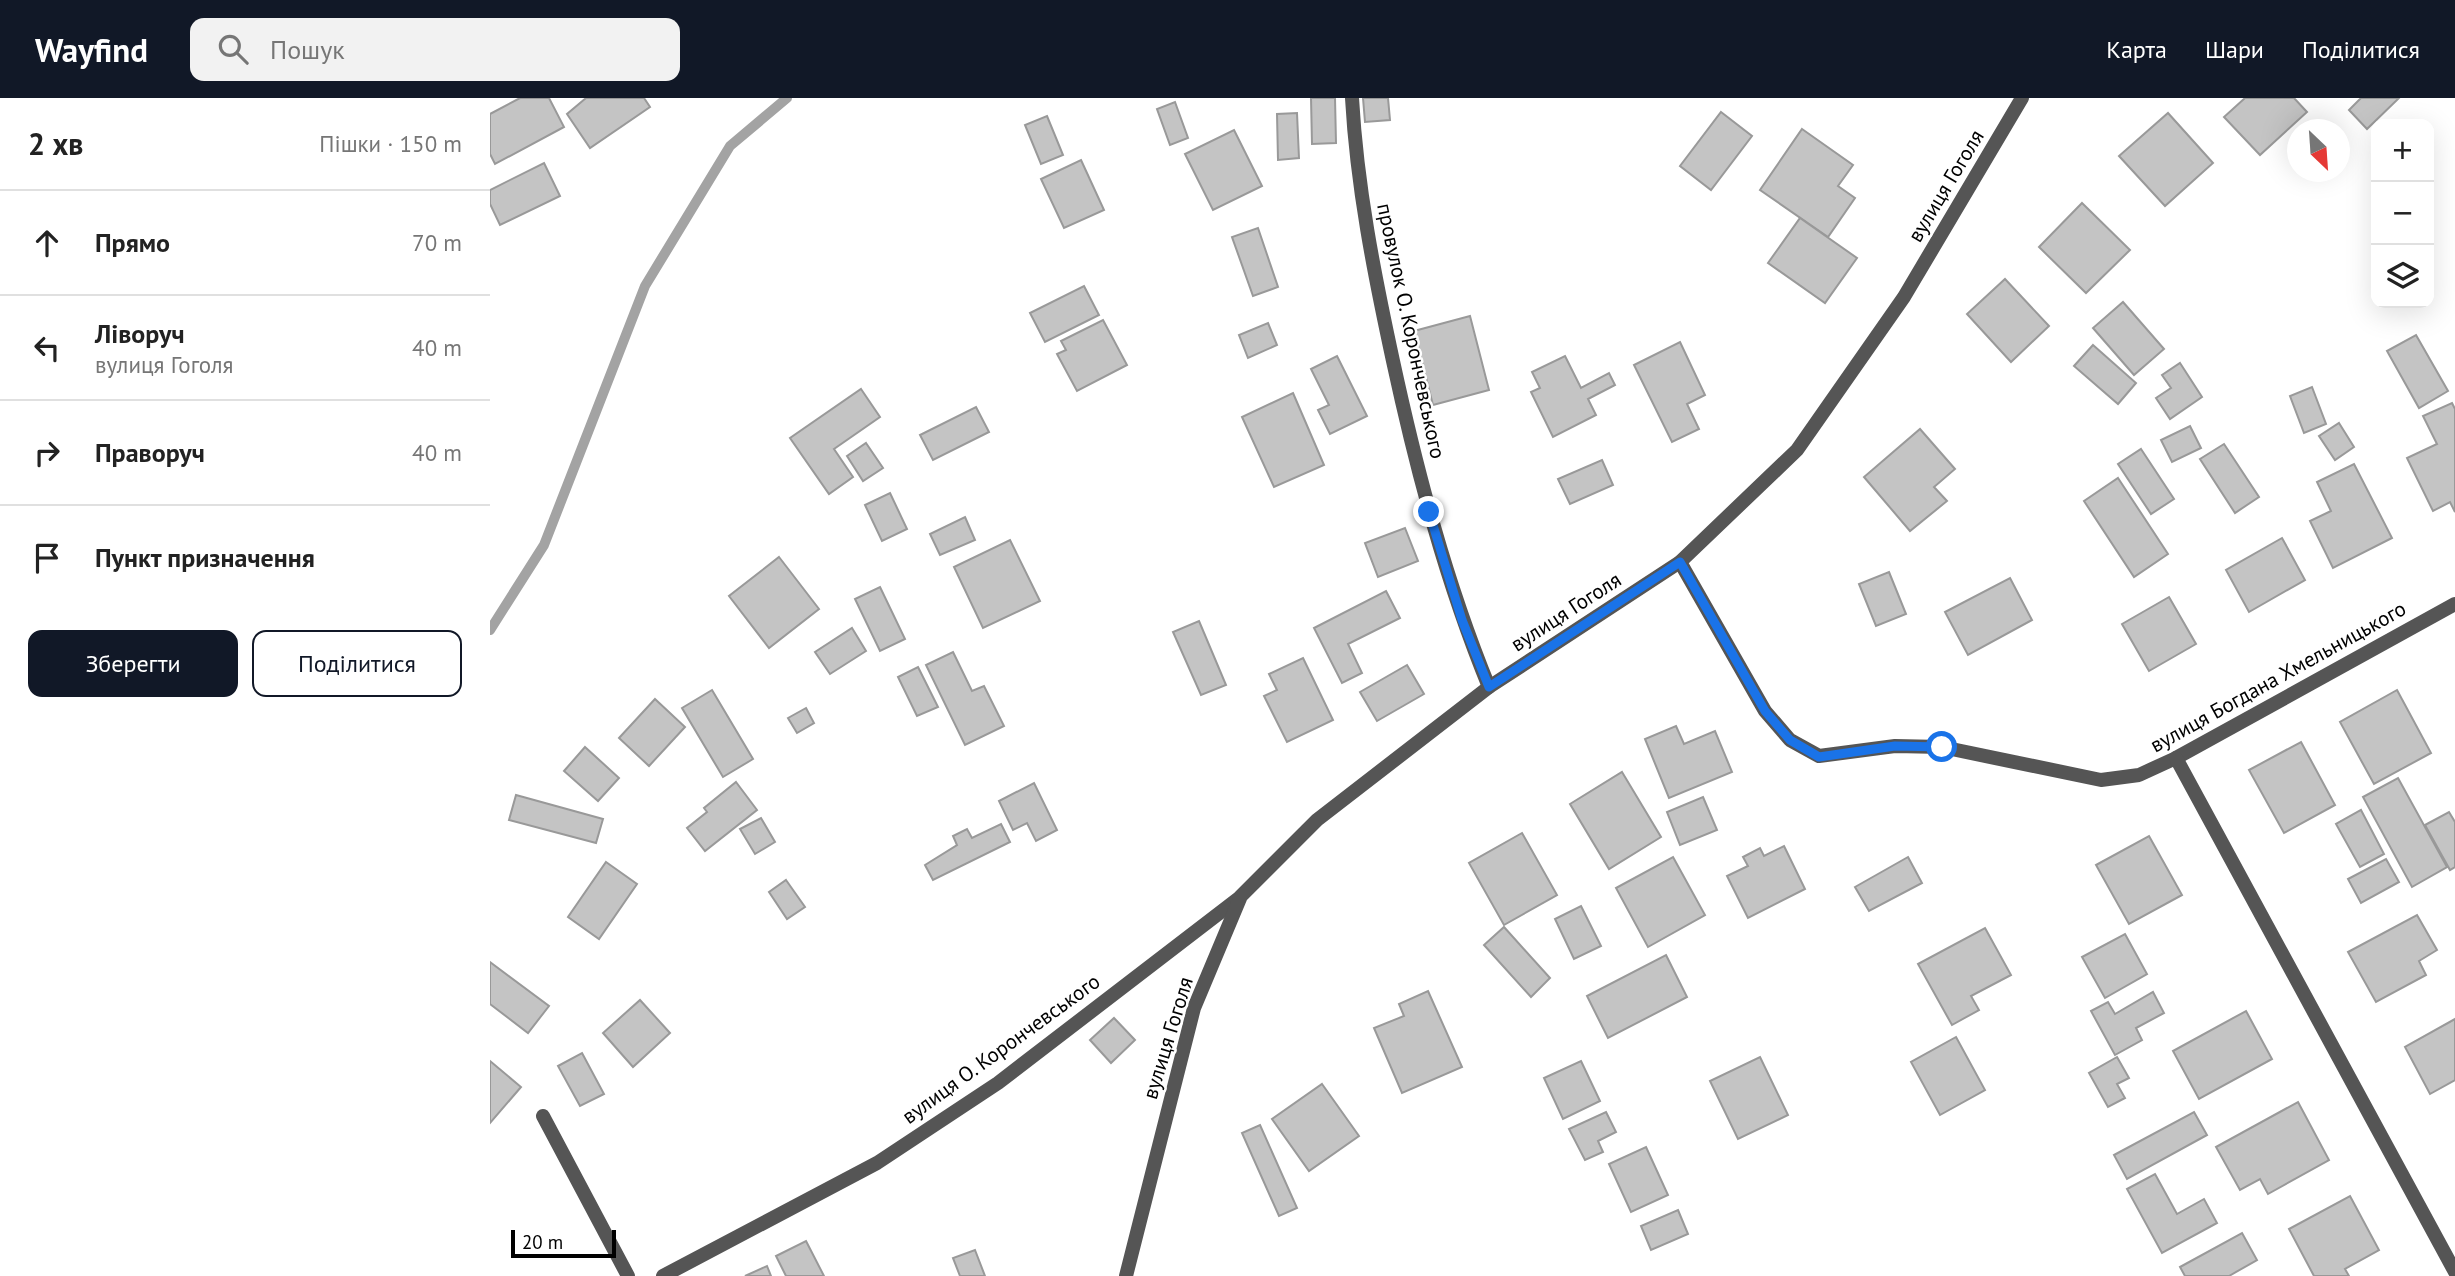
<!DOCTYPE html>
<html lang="uk">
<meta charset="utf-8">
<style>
body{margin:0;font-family:"PT Sans",sans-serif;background:#f2f2f2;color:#222}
.controls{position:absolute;right:21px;top:21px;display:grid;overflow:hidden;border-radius:14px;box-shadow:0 7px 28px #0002}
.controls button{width:63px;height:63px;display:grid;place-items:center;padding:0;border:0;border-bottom:2px solid #e0e0e0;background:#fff;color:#222;font:35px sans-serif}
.compass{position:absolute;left:1797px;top:21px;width:63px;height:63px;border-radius:50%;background:#fff;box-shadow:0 7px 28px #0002;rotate:155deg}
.scale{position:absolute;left:21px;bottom:18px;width:105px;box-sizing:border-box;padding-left:7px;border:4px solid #000;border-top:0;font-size:19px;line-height:24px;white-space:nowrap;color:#000;-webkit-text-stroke:5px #fff;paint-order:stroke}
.stop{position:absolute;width:21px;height:21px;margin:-16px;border:5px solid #1a73e8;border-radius:50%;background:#fff}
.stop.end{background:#1a73e8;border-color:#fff;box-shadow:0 2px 7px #0008}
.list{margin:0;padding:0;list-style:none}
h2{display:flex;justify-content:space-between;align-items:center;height:91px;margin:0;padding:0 28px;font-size:30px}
h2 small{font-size:23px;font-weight:400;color:#767676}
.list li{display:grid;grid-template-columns:46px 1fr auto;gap:21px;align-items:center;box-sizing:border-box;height:105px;padding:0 28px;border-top:2px solid #e0e0e0}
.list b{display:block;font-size:26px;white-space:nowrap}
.list p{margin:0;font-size:23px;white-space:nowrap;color:#767676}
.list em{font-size:23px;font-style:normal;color:#767676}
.actions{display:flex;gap:14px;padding:21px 28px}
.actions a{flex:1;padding:16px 0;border:2px solid #111827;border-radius:14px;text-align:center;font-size:24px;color:#111827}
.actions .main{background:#111827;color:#fff}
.icon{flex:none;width:38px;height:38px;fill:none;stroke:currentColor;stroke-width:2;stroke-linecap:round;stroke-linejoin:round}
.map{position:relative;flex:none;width:1965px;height:1178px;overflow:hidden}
header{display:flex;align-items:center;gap:42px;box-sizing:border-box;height:98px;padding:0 35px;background:#111827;color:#fff}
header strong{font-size:33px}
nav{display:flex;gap:38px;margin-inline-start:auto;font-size:24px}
.search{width:490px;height:63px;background:#f2f2f2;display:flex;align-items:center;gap:18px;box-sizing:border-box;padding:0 24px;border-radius:14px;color:#767676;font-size:26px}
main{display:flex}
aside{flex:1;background:#fff}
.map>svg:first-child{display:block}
</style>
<header>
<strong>Wayfind</strong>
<div class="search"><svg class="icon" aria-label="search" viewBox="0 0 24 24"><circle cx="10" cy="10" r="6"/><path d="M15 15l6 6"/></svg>Пошук</div>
<nav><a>Карта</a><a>Шари</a><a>Поділитися</a></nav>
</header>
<main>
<aside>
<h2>2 хв<small>Пішки · 150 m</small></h2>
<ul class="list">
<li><svg class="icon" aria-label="ahead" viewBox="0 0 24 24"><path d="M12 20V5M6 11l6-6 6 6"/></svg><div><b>Прямо</b></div><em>70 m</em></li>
<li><svg class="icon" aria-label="left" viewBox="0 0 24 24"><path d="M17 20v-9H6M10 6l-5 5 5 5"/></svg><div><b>Ліворуч</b><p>вулиця Гоголя</p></div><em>40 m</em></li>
<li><svg class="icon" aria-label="right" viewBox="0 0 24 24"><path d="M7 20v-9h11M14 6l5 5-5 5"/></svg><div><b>Праворуч</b></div><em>40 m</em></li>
<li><svg class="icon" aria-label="arrive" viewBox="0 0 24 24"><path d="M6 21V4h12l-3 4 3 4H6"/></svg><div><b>Пункт призначення</b></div></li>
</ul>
<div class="actions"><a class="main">Зберегти</a><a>Поділитися</a></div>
</aside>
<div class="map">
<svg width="1965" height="1178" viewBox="0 0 1965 1178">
<rect width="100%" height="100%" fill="#fff"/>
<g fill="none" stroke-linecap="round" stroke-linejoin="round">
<path stroke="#a3a3a3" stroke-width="10" d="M0 532 54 447 155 188 240 48 297 0"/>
</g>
<g fill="#c4c4c4" stroke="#999" stroke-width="2">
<path d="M30 0H59L74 29 5 66 0 56V16Z"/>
<path d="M96 0H154L160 9 100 50 77 16Z"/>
<path d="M821 0H845L846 45 822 46Z"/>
<path d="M873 0H898L900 22 875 24Z"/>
<path d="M1755 0H1804L1817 14 1770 57 1734 19Z"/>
<path d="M1871 0H1909L1877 31 1859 12Z"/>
<path d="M685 4 698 40 680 47 667 11Z"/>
<path d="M1231 14 1262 38 1221 92 1190 68Z"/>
<path d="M807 15 809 60 788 62 787 16Z"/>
<path d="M1678 15 1723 65 1675 108 1629 58Z"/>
<path d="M557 18 573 57 551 66 535 27Z"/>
<path d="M1312 31 1363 67 1348 88 1365 100 1338 139 1270 92Z"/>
<path d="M744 32 772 88 723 112 695 56Z"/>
<path d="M591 62 614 112 574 130 551 81Z"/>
<path d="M54 65 70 98 10 127 0 106V92Z"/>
<path d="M1592 105 1640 152 1596 195 1549 149Z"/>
<path d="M1310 120 1367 160 1335 205 1278 165Z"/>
<path d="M768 130 788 189 763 198 742 139Z"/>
<path d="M1515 181 1559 228 1521 264 1477 216Z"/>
<path d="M594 188 609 217 555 244 540 215Z"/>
<path d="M1633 204 1674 251 1644 277 1603 230Z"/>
<path d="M980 218 999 292 943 307 924 233Z"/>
<path d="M613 222 637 267 587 293 567 256 576 252 571 243Z"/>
<path d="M778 225 787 247 758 260 749 237Z"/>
<path d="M1926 237 1958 293 1929 310 1897 253Z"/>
<path d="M1190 244 1215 297 1197 306 1209 331 1182 344 1144 267Z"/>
<path d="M1603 247 1646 285 1628 306 1584 268Z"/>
<path d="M847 258 877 318 840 336 828 312 839 307 821 271Z"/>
<path d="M1075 258 1091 290 1119 275 1125 287 1098 301 1106 317 1063 339 1041 294 1050 290 1042 274Z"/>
<path d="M1690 265 1712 299 1680 321 1666 300 1681 290 1672 277Z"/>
<path d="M1822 289 1836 326 1814 335 1800 298Z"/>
<path d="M371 291 390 319 344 351 363 379 339 396 300 340Z"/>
<path d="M803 295 834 367 784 389 752 319Z"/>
<path d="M1962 305 1965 311V414L1960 404 1943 413 1917 360 1947 346 1933 318Z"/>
<path d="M486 309 499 334 443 362 430 337Z"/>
<path d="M1849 325 1864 349 1845 362 1829 338Z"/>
<path d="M1700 328 1711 350 1682 364 1671 342Z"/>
<path d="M1430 331 1465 371 1444 389 1457 403 1420 433 1374 379Z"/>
<path d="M376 345 393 370 373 383 357 358Z"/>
<path d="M1734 346 1769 399 1745 415 1710 361Z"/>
<path d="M1651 351 1684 401 1661 416 1628 366Z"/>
<path d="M1112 362 1123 387 1080 406 1068 381Z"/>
<path d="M1864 366 1902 440 1843 470 1820 423 1841 413 1827 384Z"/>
<path d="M1628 380 1678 456 1644 479 1594 403Z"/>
<path d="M400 395 417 431 392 443 375 407Z"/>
<path d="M475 419 485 442 450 457 440 436Z"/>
<path d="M915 430 928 463 888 479 875 445Z"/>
<path d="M1792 440 1815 482 1759 514 1736 472Z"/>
<path d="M520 442 550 503 493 530 464 469Z"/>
<path d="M289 459 329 511 279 550 239 498Z"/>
<path d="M1399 474 1416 516 1386 528 1369 486Z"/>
<path d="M1520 480 1542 522 1478 557 1455 514Z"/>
<path d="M390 489 415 541 390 553 365 501Z"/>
<path d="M896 493 910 520 858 546 872 575 852 585 824 530Z"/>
<path d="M1679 499 1706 546 1659 573 1632 526Z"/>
<path d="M709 523 736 587 711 597 683 534Z"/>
<path d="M362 530 376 553 340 576 325 554Z"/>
<path d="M463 554 482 593 494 588 514 628 475 647 436 567Z"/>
<path d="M813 560 843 622 797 644 774 598 787 592 779 576Z"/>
<path d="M917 567 934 596 887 623 870 594Z"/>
<path d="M428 569 448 609 427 618 408 579Z"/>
<path d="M222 592 263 661 233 679 192 610Z"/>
<path d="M1907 592 1941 655 1884 686 1850 624Z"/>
<path d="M165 601 195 629 159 668 129 640Z"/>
<path d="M316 610 324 625 307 635 298 620Z"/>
<path d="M1186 628 1194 646 1225 633 1242 674 1179 700 1155 641Z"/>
<path d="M1811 644 1845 707 1794 735 1759 672Z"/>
<path d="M95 649 129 680 108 703 74 673Z"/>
<path d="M1132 674 1171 739 1119 771 1080 706Z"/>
<path d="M1908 680 1957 769 1922 789 1873 699Z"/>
<path d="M246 684 267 712 215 753 197 730 217 714 214 710Z"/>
<path d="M544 685 567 732 546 743 537 725 523 732 509 703Z"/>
<path d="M26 697 113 721 106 745 19 722Z"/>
<path d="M1213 699 1227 732 1190 747 1177 714Z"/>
<path d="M1871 712 1894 756 1870 769 1846 726Z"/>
<path d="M1959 714 1965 724V769L1960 772 1935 727Z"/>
<path d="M271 720 285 744 265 756 250 731Z"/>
<path d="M511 726 520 744 443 782 435 767 467 747 463 738 477 731 482 740Z"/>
<path d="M1032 735 1067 797 1014 827 979 765Z"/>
<path d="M1659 738 1692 797 1639 826 1606 767Z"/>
<path d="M1294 748 1315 791 1258 820 1237 778 1258 768 1253 759 1270 750 1274 758Z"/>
<path d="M1183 759 1215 817 1158 849 1126 790Z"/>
<path d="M1418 759 1432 785 1379 813 1365 789Z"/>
<path d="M1896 761 1909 784 1871 805 1858 781Z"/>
<path d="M116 764 147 786 109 841 78 819Z"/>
<path d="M296 782 315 809 297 821 279 794Z"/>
<path d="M1091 808 1111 848 1084 861 1065 821Z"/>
<path d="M1927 817 1947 852 1929 863 1936 877 1886 904 1858 854Z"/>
<path d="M1014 829 1060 880 1041 899 994 847Z"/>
<path d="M1495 830 1521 877 1481 898 1489 912 1462 927 1428 866Z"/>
<path d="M1635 836 1657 876 1615 900 1592 859Z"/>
<path d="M1176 857 1197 899 1118 940 1097 898Z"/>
<path d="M0 864 59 908 38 935 0 906Z"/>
<path d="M938 893 972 969 912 995 884 930 914 918 909 906Z"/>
<path d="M1663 894 1674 915 1646 930 1652 942 1625 957 1601 913 1618 904 1625 916Z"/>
<path d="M150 902 180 935 143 969 113 935Z"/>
<path d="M1756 913 1782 961 1709 1001 1683 953Z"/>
<path d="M624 920 645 942 621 965 600 942Z"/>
<path d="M1965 921V982L1940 996 1915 949Z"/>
<path d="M1466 939 1495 992 1450 1017 1421 964Z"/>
<path d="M92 955 114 996 90 1008 68 968Z"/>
<path d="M1270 959 1298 1017 1248 1041 1220 983Z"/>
<path d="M1627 959 1639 980 1627 986 1635 1000 1618 1009 1599 975Z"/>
<path d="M0 963 31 989 0 1025Z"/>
<path d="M1091 963 1110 1003 1073 1021 1054 980Z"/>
<path d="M832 986 869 1038 819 1073 782 1021Z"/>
<path d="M1808 1004 1839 1062 1778 1096 1770 1081 1750 1092 1726 1049Z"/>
<path d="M1116 1014 1126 1034 1108 1043 1113 1054 1095 1062 1079 1031Z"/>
<path d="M1704 1014 1717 1037 1637 1081 1624 1057Z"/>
<path d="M770 1027 807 1110 789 1118 752 1035Z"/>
<path d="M1156 1049 1178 1097 1141 1114 1119 1066Z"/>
<path d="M1665 1076 1687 1116 1714 1101 1727 1125 1672 1155 1637 1091Z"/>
<path d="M1860 1098 1889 1152 1855 1171 1859 1178H1824L1799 1131Z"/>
<path d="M1188 1112 1198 1136 1161 1152 1151 1128Z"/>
<path d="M1752 1135 1767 1162 1739 1178H1695L1690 1169Z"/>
<path d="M316 1143 334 1178H296L286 1158Z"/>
<path d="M485 1152 495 1178H470L463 1160Z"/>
<path d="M277 1168 281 1178H255Z"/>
</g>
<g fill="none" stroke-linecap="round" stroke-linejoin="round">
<g stroke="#555" stroke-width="14">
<path d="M862 0C867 89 884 175 903 263 927 374 956 484 999 589"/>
<path d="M1190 464 1275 613 1300 642 1329 658 1405 648 1452 649 1611 682 1649 677 1686 660 1965 506"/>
<path d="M1686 660 1965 1174"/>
<path d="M53 1018 138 1178"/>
<path d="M173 1178 387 1065 508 985 749 800"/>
<path d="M636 1178 704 910 751 798 827 722 999 589 1190 464 1307 352 1414 199 1532 0"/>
</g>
</g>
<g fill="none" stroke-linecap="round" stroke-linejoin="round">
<path stroke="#1a73e8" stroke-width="9" d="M939 414 972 522 999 589 1190 464 1275 613 1300 642 1329 659 1405 648 1452 649"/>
</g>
<g text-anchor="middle" stroke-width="5" stroke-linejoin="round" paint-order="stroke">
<g font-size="21" fill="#000" stroke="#fff">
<text transform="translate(1456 88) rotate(-59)" y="7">вулиця Гоголя</text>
<text transform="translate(921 233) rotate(78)" y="7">провулок О. Корончевського</text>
<text transform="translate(1076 514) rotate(-33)" y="7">вулиця Гоголя</text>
<text transform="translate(1788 579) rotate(-29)" y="7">вулиця Богдана Хмельницького</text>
<text transform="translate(678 940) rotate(-73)" y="7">вулиця Гоголя</text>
<text transform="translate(511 951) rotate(-36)" y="7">вулиця О. Корончевського</text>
</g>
</g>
</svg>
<div class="controls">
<button>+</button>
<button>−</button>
<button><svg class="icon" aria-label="layers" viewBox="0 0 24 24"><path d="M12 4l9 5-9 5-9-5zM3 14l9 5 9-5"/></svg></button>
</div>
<svg class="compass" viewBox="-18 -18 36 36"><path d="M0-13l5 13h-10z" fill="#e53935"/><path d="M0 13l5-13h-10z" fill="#767676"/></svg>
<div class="scale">20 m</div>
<div class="stop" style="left:1452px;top:649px"></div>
<div class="stop end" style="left:939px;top:414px"></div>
</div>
</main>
